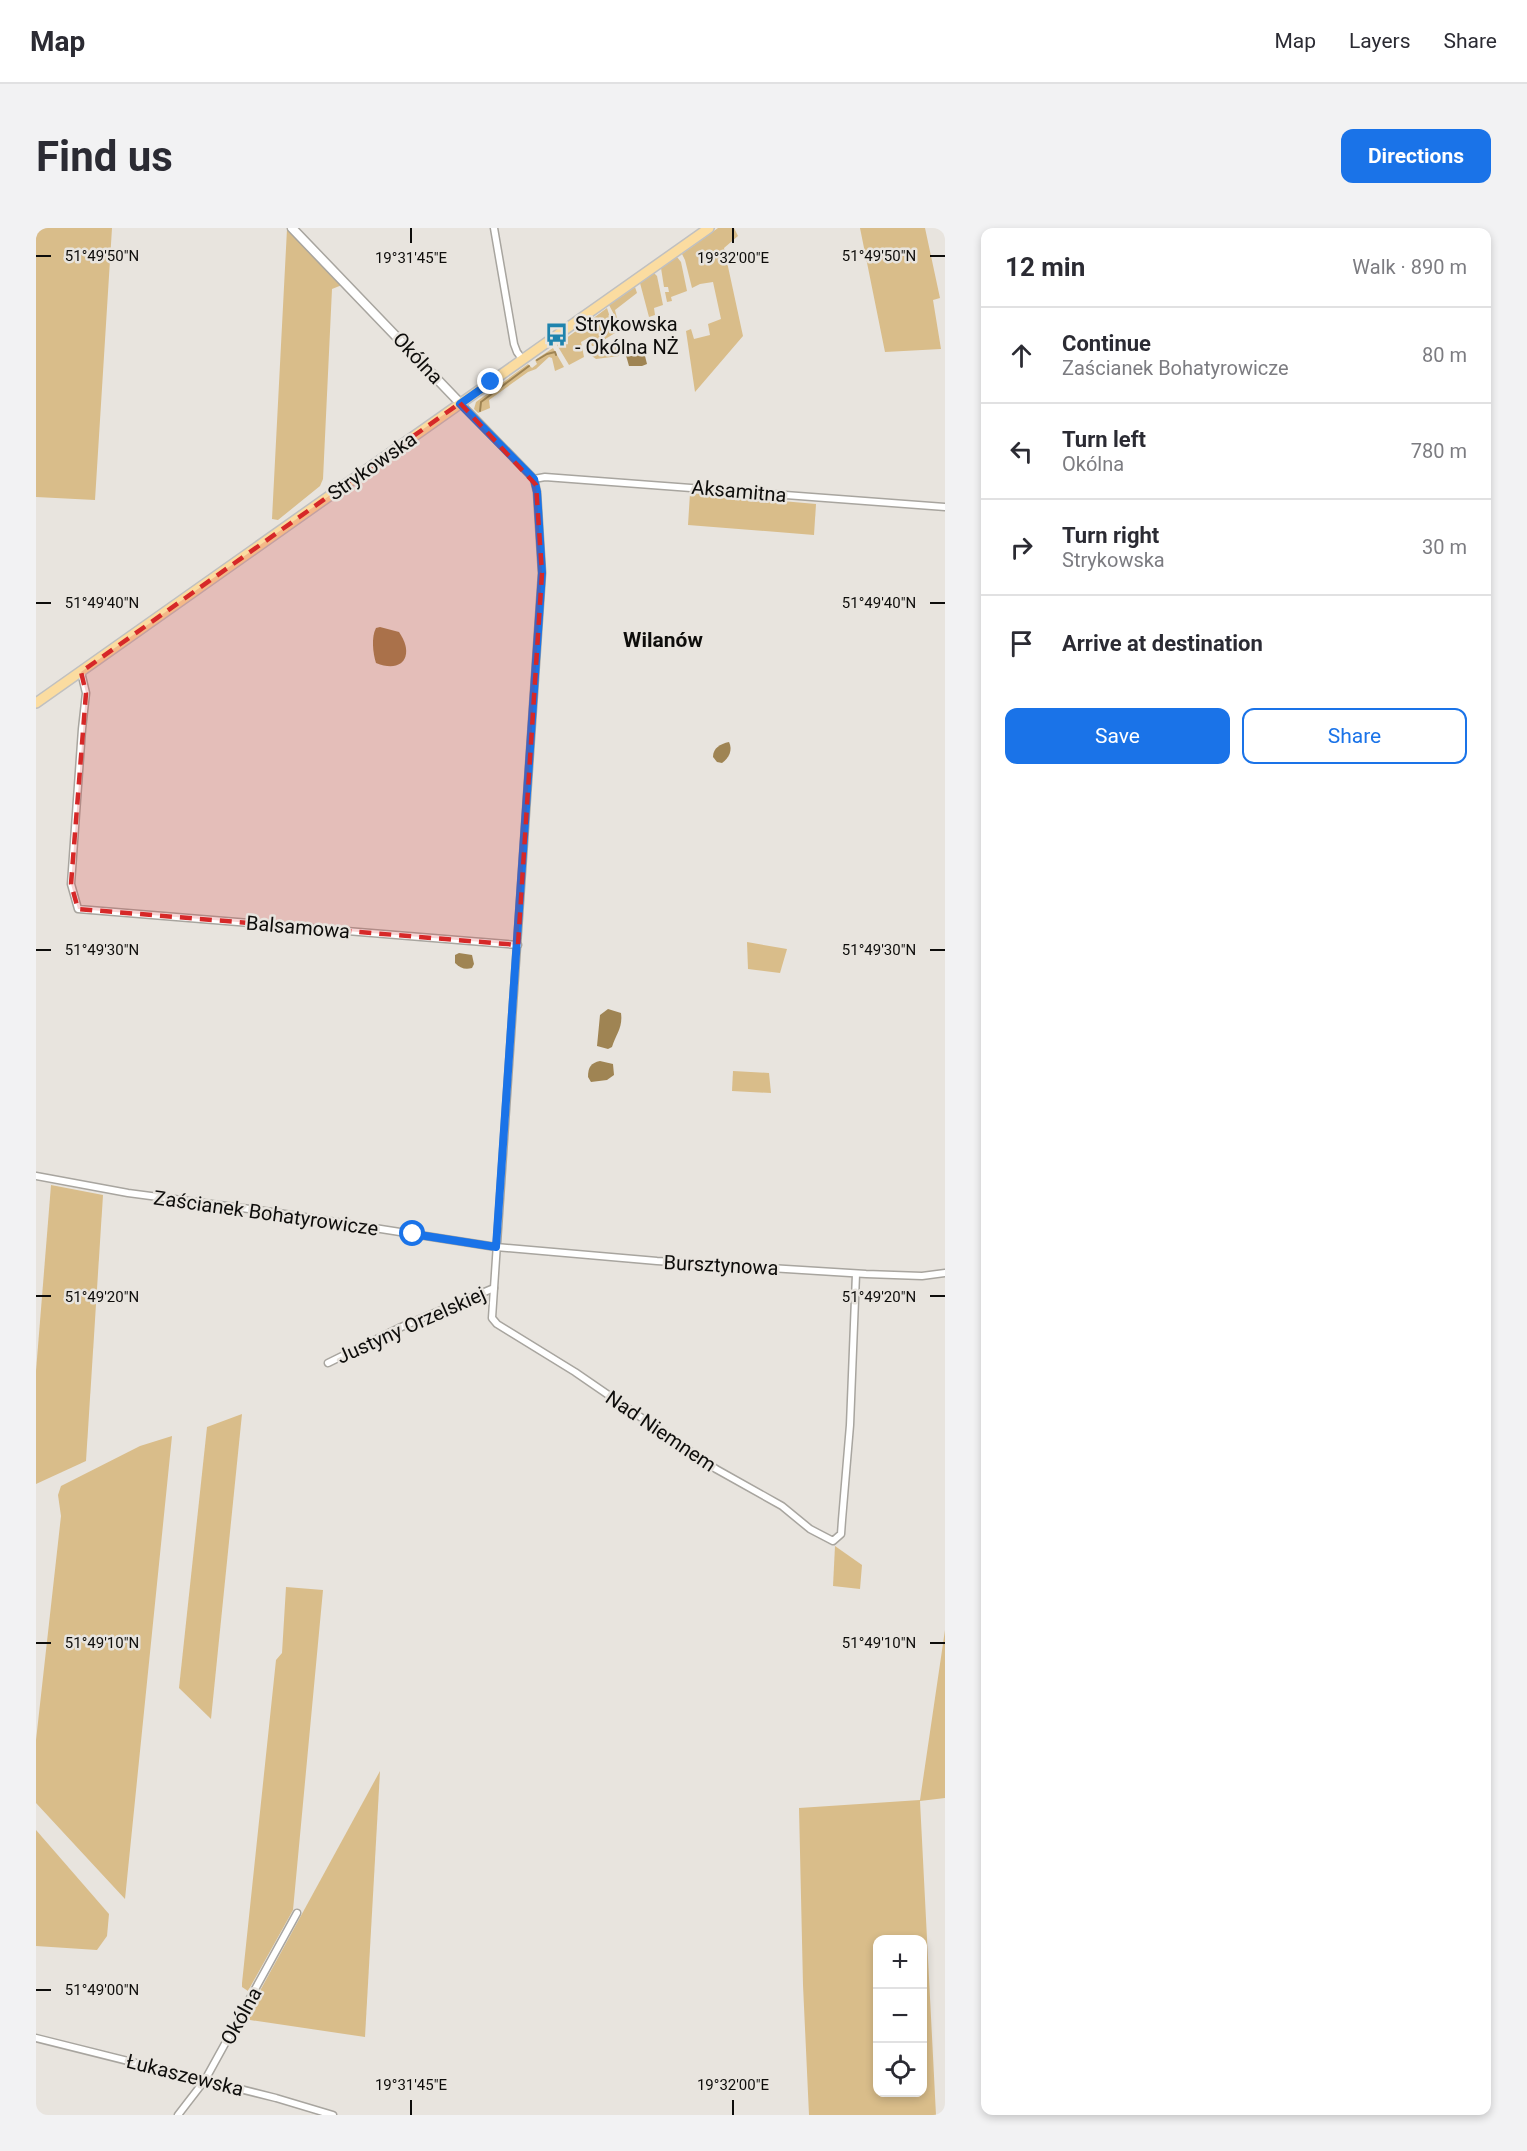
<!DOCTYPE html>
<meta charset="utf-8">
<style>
body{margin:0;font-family:Roboto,sans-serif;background:#f2f2f3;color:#2b2b33}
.controls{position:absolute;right:18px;bottom:18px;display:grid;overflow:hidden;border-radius:12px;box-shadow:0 3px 9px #0003}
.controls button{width:54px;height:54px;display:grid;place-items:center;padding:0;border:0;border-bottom:2px solid #e1e1e2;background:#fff;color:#2b2b33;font:30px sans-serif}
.stop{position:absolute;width:18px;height:18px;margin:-14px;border:4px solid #1a73e8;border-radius:50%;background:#fff}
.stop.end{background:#1a73e8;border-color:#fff;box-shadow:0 2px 6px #0008}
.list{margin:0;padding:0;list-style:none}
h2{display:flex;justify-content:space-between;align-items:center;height:78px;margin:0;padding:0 24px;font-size:26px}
h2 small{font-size:20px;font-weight:400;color:#7c7c81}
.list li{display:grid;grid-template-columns:39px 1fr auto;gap:18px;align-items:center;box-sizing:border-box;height:96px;padding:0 24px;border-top:2px solid #e1e1e2}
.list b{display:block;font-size:22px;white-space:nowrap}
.list p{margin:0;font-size:20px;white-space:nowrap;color:#7c7c81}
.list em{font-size:20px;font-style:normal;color:#7c7c81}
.actions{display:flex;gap:12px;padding:18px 24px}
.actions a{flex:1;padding:14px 0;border:2px solid #1a73e8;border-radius:12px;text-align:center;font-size:21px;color:#1a73e8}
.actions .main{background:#1a73e8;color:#fff}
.icon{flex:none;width:33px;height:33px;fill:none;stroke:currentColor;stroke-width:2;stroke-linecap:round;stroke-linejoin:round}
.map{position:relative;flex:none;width:909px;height:1887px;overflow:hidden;border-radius:12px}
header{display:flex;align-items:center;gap:36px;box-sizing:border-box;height:84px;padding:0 30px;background:#fff;border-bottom:2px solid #e1e1e2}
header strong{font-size:28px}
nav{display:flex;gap:33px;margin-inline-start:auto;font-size:21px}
.intro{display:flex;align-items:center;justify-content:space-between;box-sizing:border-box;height:144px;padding:0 36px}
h1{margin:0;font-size:42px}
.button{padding:15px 27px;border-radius:12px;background:#1a73e8;color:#fff;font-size:21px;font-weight:700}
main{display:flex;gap:36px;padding:0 36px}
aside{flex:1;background:#fff;border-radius:12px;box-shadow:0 3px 9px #0003}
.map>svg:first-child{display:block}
</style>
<header>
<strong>Map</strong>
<nav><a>Map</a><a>Layers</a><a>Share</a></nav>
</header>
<div class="intro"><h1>Find us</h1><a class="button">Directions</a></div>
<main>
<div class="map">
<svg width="909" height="1887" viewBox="0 0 909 1887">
<rect width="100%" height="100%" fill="#e8e4de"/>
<g fill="#d9bd8a" fill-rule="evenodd">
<path d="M0 0H76L59 272 0 269Z"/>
<path d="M682 0H698L702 8 688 20 707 108 659 164 650 103 655 101 658 111 674 107 672 96 685 91 677 54 664 56 656 60 649 32 646 26Z"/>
<path d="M824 0H889L904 70 897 72 905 121 849 124Z"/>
<path d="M251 1 306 57 296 61 287 251 284 258 242 292 236 291Z"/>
<path d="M641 29 645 34 651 63 635 69 636 73 631 74 629 64H633L632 59H628L625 40Z"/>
<path d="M618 45 621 48 627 77 618 80 619 87 613 89 604 55Z"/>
<path d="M599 59 601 65 579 82 582 94 573 77Z"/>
<path d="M571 80 579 105 558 118H556L552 110 545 114 548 129 533 137 521 117Z"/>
<path d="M581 116 583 128 560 131 556 128 558 123Z"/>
<path d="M517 120 528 139 519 143 516 130 513 129 500 141 492 144 453 172 454 180 442 185 438 181 440 174 492 136 496 140 501 136 499 132Z"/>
<path d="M654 265 780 276 778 307 652 297Z"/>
<path d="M711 714 751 721 744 745 712 741Z"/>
<path d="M697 843 733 845 735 865 696 863Z"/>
<path d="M15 957 67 967 50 1233 0 1256V1143Z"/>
<path d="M206 1186 175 1491 143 1460 171 1199Z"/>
<path d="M136 1208 89 1671 0 1575V1512L25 1288 22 1267 25 1258 104 1218Z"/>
<path d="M799 1318 826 1337 824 1361 797 1358Z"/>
<path d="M250 1359 287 1362 257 1682 212 1763 206 1759V1755L240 1432 246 1425Z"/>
<path d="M909 1402V1570L884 1573 900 1887H773L767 1757 763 1580 884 1572ZM842 1712H886V1864H842Z"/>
<path d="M344 1543 329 1809 214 1792 213 1783Z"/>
<path d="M0 1602 73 1686 71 1708 61 1722 0 1718Z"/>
</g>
<g fill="#9f8453">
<path d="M607 120 611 136 606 138H593L589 124Z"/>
<path d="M344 399 363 404C379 427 367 446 340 435 337 426 335 409 340 400Z"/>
<path d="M693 514C697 522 693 530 686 535L681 534 677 529C677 520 684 516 693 514Z"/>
<path d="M423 725 436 727 438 736 436 740C429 742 424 740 419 735V727Z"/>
<path d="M572 781 585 785C587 800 580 806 576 819L572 821 561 818 564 787Z"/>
<path d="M564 833 577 836 578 847 571 852 555 854 552 849C552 839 555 835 564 833Z"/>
</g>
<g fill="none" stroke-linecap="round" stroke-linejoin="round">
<g stroke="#9f8453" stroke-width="2">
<path d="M501 132 511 126 519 124 520 127"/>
<path d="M444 183 445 174 493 138"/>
</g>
<defs>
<g id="street">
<path d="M458 0 478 116 481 124 487 132"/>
<path d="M424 175 498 251 501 264 506 345 456 1090 461 1096 539 1144 680 1241 746 1278 774 1301 797 1313 805 1306 806 1292 814 1197 820 1046"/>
<path d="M498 251 509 249 909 279"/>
<path d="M45 444 50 465 46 501 35 656 42 681 482 717"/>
<path d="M0 948 92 965 236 984 460 1019 621 1033 830 1046 886 1048 909 1045"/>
<path d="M292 1135 363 1100 458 1060"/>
<path d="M0 1810 240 1870 297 1887"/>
<path d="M142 1887 169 1852 261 1685"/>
</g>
<path id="secondary" d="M256 0 424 175"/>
<path id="primary" d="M0 475 673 0"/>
</defs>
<use href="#street" stroke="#a8a59f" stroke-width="9"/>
<use href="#secondary" stroke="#a8a59f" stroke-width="11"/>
<use href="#primary" stroke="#c0c0c0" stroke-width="12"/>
<use href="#street" stroke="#fff" stroke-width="6"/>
<use href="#secondary" stroke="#fff" stroke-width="8"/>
<use href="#primary" stroke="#fbdca0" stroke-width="9"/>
</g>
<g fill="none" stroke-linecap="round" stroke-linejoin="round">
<path stroke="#1a73e8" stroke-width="8" d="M377 1006 460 1019 506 345 501 264 498 251 424 176 455 154"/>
</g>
<path fill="#d62828" fill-opacity="0.2" stroke="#d62828" stroke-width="4.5" stroke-dasharray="12 8" stroke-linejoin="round" d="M424 175 500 257 506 345 482 717 42 681 35 656 50 465 45 444Z"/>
<path fill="none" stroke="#0e0d0b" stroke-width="2" d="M375 0V15M697 0V15M0 28H15M894 28H909M0 375H15M894 375H909M0 722H15M894 722H909M0 1068H15M894 1068H909M0 1415H15M894 1415H909M0 1762H15M375 1872V1887M697 1872V1887"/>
<defs>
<symbol id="bus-bare" viewBox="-9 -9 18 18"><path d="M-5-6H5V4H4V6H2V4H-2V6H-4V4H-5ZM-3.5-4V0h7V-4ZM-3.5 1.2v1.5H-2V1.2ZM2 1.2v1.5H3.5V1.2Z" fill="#1e83ad" stroke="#e8e4de" stroke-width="2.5" paint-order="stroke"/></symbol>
</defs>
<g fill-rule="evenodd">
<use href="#bus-bare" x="504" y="90" width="33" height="33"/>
</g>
<g text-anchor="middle" stroke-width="5" stroke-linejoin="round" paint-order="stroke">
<g font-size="20" fill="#0e0d0b" stroke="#e8e4de" text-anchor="start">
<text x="539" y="103">Strykowska<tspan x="539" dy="23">- Okólna NŻ</tspan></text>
</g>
<g font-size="20" fill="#0e0d0b" stroke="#e8e4de">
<text transform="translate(382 130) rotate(47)" y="7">Okólna</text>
<text transform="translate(336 238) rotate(-35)" y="7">Strykowska</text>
<text transform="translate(703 263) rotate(5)" y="7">Aksamitna</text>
<text transform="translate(262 699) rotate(5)" y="7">Balsamowa</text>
<text transform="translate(230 985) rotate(8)" y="7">Zaścianek Bohatyrowicze</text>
<text transform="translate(685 1037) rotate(3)" y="7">Bursztynowa</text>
<text transform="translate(375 1097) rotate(-24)" y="7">Justyny Orzelskiej</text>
<text transform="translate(625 1203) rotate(34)" y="7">Nad Niemnem</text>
<text transform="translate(205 1788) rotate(-61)" y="7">Okólna</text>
<text transform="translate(149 1847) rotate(14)" y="7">Łukaszewska</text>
</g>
<g font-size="21" font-weight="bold" fill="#0e0d0b" stroke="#e8e4de">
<text x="627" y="419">Wilanów</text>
</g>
</g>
<g font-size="15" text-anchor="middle" fill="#0e0d0b" stroke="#e8e4de" stroke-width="5" stroke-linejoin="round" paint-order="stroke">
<text x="66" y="33">51°49'50"N</text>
<text x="843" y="33">51°49'50"N</text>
<text x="375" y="35">19°31'45"E</text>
<text x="697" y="35">19°32'00"E</text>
<text x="66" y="380">51°49'40"N</text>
<text x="843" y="380">51°49'40"N</text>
<text x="66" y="727">51°49'30"N</text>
<text x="843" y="727">51°49'30"N</text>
<text x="66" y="1074">51°49'20"N</text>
<text x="843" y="1074">51°49'20"N</text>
<text x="66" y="1420">51°49'10"N</text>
<text x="843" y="1420">51°49'10"N</text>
<text x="66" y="1767">51°49'00"N</text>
<text x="375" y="1862">19°31'45"E</text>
<text x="697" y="1862">19°32'00"E</text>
</g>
</svg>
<div class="controls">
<button>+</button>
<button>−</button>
<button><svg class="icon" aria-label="locate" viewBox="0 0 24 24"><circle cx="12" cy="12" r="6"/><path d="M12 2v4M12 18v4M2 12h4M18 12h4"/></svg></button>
</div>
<div class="stop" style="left:377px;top:1006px"></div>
<div class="stop end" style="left:455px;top:154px"></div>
</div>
<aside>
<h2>12 min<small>Walk · 890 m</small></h2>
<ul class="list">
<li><svg class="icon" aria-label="ahead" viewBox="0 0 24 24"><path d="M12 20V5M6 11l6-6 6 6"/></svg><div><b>Continue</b><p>Zaścianek Bohatyrowicze</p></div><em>80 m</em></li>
<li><svg class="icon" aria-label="left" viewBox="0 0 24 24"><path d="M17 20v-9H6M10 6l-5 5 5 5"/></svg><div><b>Turn left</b><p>Okólna</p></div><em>780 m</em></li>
<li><svg class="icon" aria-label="right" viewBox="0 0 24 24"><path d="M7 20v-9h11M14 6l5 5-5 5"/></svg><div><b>Turn right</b><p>Strykowska</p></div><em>30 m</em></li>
<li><svg class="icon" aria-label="arrive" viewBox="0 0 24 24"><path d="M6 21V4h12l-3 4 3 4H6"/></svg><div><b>Arrive at destination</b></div></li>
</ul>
<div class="actions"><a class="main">Save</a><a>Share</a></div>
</aside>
</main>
